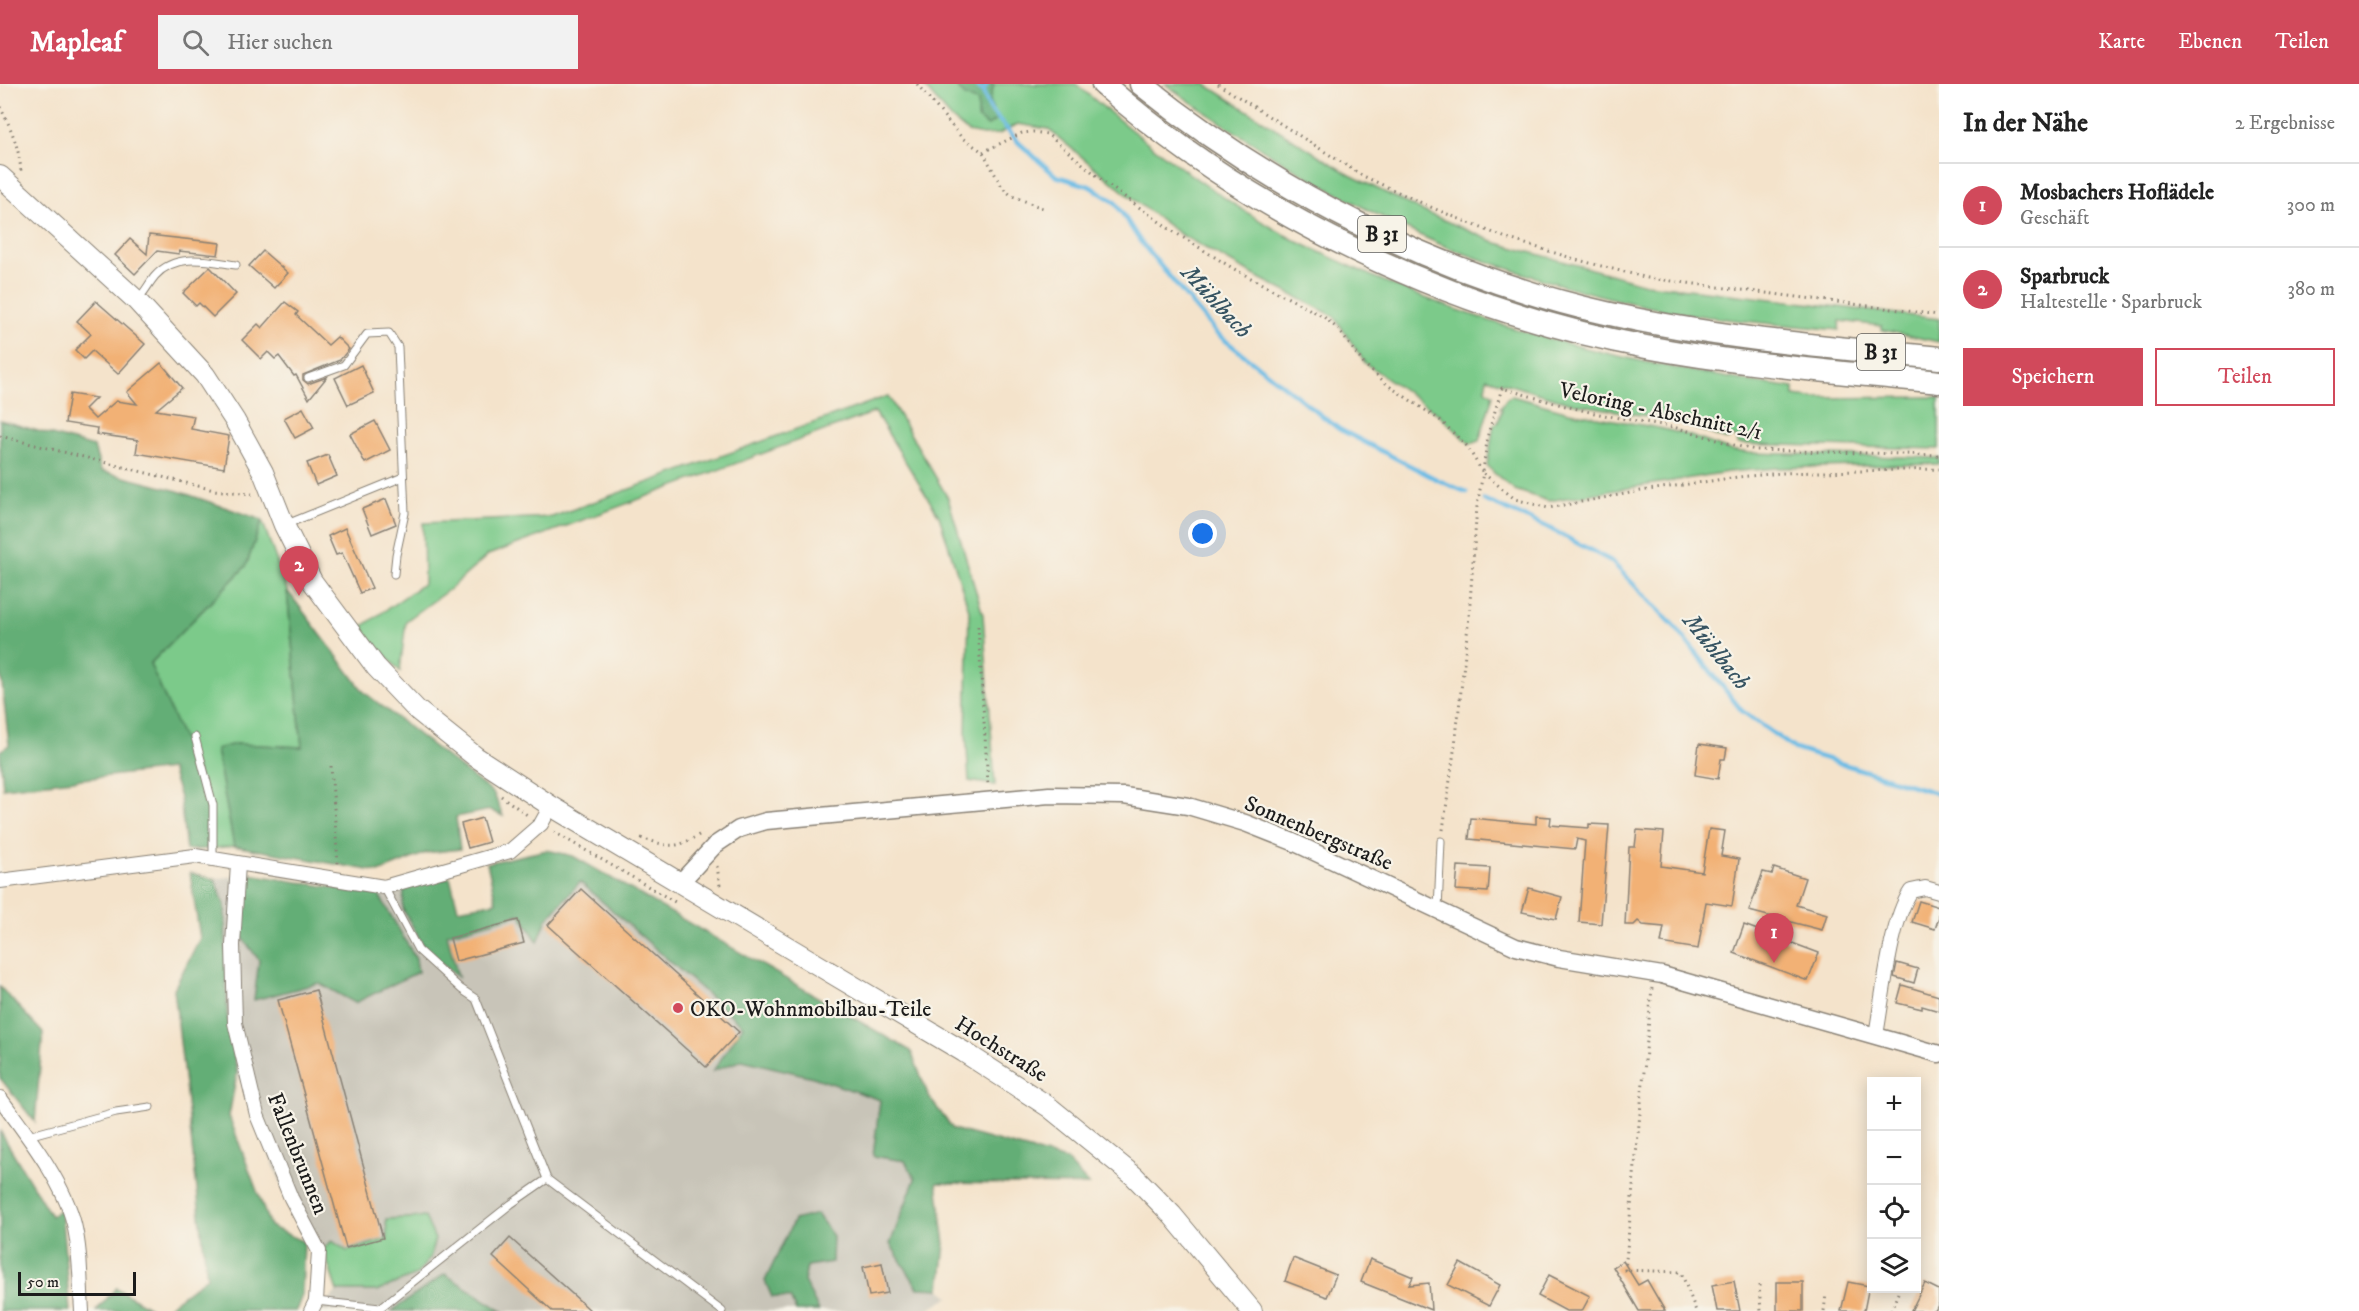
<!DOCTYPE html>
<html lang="de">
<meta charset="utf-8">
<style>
body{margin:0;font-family:"IM FELL DW Pica",serif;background:#f2f2f2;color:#222}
.controls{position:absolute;right:18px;bottom:18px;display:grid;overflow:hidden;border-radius:0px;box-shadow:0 3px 15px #0003}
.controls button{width:54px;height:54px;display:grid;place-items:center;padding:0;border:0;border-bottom:2px solid #e0e0e0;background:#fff;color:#222;font:30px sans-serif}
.scale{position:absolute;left:18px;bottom:15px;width:118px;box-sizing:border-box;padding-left:6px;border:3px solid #1c1c1c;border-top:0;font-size:16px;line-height:21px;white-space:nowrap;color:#1c1c1c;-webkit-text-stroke:4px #f7f3e8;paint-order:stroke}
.you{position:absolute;left:1203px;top:450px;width:21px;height:21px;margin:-15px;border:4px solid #fff;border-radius:50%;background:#1a73e8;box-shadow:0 0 0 9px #1a73e833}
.badge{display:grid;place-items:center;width:39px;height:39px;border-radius:50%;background:#d1495b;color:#fff;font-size:20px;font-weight:700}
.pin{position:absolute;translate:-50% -50px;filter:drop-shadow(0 2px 3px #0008)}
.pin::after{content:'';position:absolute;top:32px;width:21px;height:18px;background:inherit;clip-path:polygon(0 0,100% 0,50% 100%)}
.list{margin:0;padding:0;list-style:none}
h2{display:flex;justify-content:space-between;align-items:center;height:78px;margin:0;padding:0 24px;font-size:26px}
h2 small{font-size:20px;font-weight:400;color:#767676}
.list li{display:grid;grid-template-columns:39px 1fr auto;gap:18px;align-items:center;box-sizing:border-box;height:84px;padding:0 24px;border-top:2px solid #e0e0e0}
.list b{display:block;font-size:22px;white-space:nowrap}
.list p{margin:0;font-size:20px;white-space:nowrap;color:#767676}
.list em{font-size:20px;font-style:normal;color:#767676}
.actions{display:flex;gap:12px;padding:18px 24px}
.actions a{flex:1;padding:14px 0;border:2px solid #d1495b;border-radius:0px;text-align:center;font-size:21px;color:#d1495b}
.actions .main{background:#d1495b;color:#fff}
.icon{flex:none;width:33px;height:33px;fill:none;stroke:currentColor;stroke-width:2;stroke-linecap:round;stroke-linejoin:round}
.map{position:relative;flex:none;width:1939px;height:1227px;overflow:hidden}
header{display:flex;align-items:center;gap:36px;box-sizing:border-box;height:84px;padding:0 30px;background:#d1495b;color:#fff}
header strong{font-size:28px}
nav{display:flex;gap:33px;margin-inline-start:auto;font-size:21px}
.search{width:420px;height:54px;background:#f2f2f2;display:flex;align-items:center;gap:15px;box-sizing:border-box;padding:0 21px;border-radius:0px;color:#767676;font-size:22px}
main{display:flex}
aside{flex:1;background:#fff}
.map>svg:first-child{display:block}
</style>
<header>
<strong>Mapleaf</strong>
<div class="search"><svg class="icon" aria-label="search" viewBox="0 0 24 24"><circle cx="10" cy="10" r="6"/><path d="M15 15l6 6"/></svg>Hier suchen</div>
<nav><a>Karte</a><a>Ebenen</a><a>Teilen</a></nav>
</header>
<main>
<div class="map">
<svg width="1939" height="1227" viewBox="0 0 1939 1227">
<rect width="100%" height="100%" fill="#f7f3e8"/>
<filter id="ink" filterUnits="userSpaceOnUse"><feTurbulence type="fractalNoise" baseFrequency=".0167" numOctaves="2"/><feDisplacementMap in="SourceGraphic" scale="12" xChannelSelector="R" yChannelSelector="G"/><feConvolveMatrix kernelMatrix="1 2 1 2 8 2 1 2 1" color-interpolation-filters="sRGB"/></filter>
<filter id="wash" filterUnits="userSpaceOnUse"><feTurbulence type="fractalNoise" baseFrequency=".008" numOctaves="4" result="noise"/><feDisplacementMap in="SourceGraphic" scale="24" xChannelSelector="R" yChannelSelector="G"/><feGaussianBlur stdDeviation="1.35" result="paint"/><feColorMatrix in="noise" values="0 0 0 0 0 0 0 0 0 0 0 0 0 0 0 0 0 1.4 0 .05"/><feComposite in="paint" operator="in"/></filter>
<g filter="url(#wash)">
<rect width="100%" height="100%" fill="#f4e3cb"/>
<path fill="#c8c4b8" d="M249 790 241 852 259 876 320 899 355 919 416 875 379 811 404 804 403 825 425 865 458 892 446 850 520 830 538 858 547 835 580 798 744 942 714 987 742 976 813 993 880 1016 873 1071 905 1077 915 1095 890 1160 918 1204 940 1205 950 1213 926 1227H502L445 1190 392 1227H320L337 1207H377L387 1155 347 1167 332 1157 323 1165 304 1158 237 989 227 930 225 822 215 795Z"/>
<g fill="#7bca8a" stroke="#4c7353" stroke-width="1.5">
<path d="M922 0H1076C1141 56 1210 109 1285 151 1306 163 1329 172 1350 182 1491 248 1641 282 1794 304V312L1811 314 1939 313V365L1740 360 1737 359 1739 355 1731 352 1728 356 1675 337 1571 319 1487 294 1485 305 1493 311 1479 357 1470 360 1437 329 1365 279 1334 232 1261 195 1180 150 1130 113 1048 45 1018 40 999 50 983 51 968 48 952 35Z"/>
<path d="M1165 0H1205L1350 91 1418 125 1497 159 1646 200 1939 235V258L1882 246V242L1840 237 1839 246C1777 240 1715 236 1654 224 1587 210 1521 190 1457 167 1427 156 1399 141 1370 127 1299 90 1231 47 1165 0Z"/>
<path d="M888 312 948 414 983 531 995 701 969 697 966 650 969 526 939 432 875 328 488 471 451 504 406 537 400 587 360 544 424 499 423 439 552 433Z"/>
<path d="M1512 312 1569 328 1659 344 1688 351 1729 366 1749 369 1939 374V380L1777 384 1728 388 1548 417 1515 406 1494 389 1487 381 1494 340 1498 339 1502 325 1500 324 1507 314Z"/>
<path d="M262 436 287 506 302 663 235 660 216 665 234 762 207 765 209 735 150 580 246 482Z"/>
<path d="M425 1133 435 1155 430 1174 416 1191 377 1207H337L323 1165 332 1157 347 1167 387 1155 386 1135Z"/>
</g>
<g fill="#64ae76" stroke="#406549" stroke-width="1.5">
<path d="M954 0H994L990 17 996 36 988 42 978 35V18L965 12Z"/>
<path d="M0 336 94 363 101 387 178 407 262 436 246 482 150 580 203 700 209 735 207 765 186 766 180 714 171 685 3 704 0 667 9 661 0 582Z"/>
<path d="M287 506 364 608 494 710 503 732 490 726 456 733 460 765 426 769 379 788 234 762 216 665 235 660 302 663Z"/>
<path d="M547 766 573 772 911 967 929 1013 953 1045 1066 1076 1089 1101 937 1099 945 1160 940 1205 918 1204 890 1160 915 1095 905 1077 873 1072 880 1016 813 993 742 976 713 987 743 942 580 798 547 835 538 858 520 830 447 850 458 893 425 865 403 825 404 804 450 793 458 825 496 818 487 779Z"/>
<path d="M190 789 215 795 225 822 227 930 237 989 229 1032 270 1142 304 1158 302 1211 296 1227H162L207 1193 174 905 200 854Z"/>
<path d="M249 790 379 811 416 875 418 888 355 919 319 899 254 916 259 876 241 852Z"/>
<path d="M0 903 43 949 35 1038 0 994Z"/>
<path d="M0 1047 51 1132 61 1125 70 1227H0Z"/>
<path d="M817 1130 833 1152 832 1178 807 1182 804 1197 819 1227H796L790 1214 772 1213 765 1197 794 1136Z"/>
<path d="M445 1190 502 1227H392Z"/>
<path d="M116 1204 155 1227H96Z"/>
</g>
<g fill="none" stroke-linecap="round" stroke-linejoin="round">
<g stroke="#69bbe5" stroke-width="4.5">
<path d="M975 0 983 8 990 25 1019 59 1056 92 1089 102 1115 118 1140 157 1217 250 1339 345 1438 396 1466 408"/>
<path d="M983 8 987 0"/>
<path d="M1484 416 1545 442 1611 477 1677 545 1742 627 1795 665 1939 710"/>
</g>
</g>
<g id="blocks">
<g fill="#f2b175">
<path d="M149 151 220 159 218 171 179 167V170L157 167 135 190 115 171 130 155 147 170Z"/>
<path d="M263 167 288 189 274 204 249 182Z"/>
<path d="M210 183 236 210 213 233 199 219 196 222 183 209Z"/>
<path d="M96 217 145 260 118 290 92 267 84 275 75 266 91 250 77 237Z"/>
<path d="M285 218 298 228 296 231 328 261 337 253 349 265 340 276 303 291V296L308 300 327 293 309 315 296 291 294 292 279 272 275 275 268 268 261 275 242 256 258 240 262 244Z"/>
<path d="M161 279 182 304 156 326 194 332 191 345 229 352 224 384 136 369 138 356 96 350 97 344 65 339 70 310 96 314 85 325 95 335 116 317 137 320 127 308Z"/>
<path d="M361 281 374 309 348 321 335 294Z"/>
<path d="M303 324 314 344 295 354 284 334Z"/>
<path d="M375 337 390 366 365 379 350 350Z"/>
<path d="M328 371 337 392 316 401 307 379Z"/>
<path d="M386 415 396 440 372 450 362 425Z"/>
<path d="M345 444 372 504 360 509 342 469 336 471 328 452Z"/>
<path d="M1699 660 1727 664 1725 675H1721L1718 695 1695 691Z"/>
<path d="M1536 732 1551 733 1550 741 1589 744V740L1609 741 1601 840 1579 838 1585 757 1577 755 1575 765 1469 755 1471 734 1536 740Z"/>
<path d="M482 734 489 758 468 764 461 740Z"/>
<path d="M1709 745 1725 747 1721 772 1739 775 1732 822 1706 818 1698 865 1661 859 1664 843 1643 841 1638 837 1634 841H1625L1629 763H1635L1637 746 1664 748 1661 782 1702 788Z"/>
<path d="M1458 782 1490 784 1488 808 1456 806Z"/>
<path d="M1774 784 1805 794 1796 821 1827 830 1822 846 1749 827 1763 788 1772 790Z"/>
<path d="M1529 804 1562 813 1556 835 1522 828Z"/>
<path d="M581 805 739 948 706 983 548 841Z"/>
<path d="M1919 817 1939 823V833L1935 845 1912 838Z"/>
<path d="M518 836 524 859 456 877 450 854Z"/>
<path d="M1744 841 1819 869 1808 897 1734 869Z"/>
<path d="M1897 879 1918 885 1914 899 1894 893Z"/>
<path d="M1902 901 1939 912V927L1922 922V925L1897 919Z"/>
<path d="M316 906 383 1154 346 1164 278 916Z"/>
<path d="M510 1154 591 1227H552L493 1173Z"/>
<path d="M1293 1174 1336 1191 1327 1213 1285 1197Z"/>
<path d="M1370 1175 1413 1193 1409 1201 1429 1199 1431 1226 1361 1198Z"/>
<path d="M1623 1177 1638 1201 1647 1196 1665 1227H1639L1613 1183Z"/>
<path d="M882 1179 888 1209 869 1212 863 1183Z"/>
<path d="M1460 1179 1500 1201 1489 1222 1448 1201Z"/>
<path d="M1549 1191 1590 1212 1582 1227H1566L1538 1212Z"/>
<path d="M1734 1197 1740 1227H1717L1712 1201Z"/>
<rect x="1777" y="1198" width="26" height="29"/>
<path d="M1848 1198 1869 1202 1864 1227H1841Z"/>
<path d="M1925 1199 1939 1206V1219L1935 1227H1911Z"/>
</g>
</g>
</g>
<g filter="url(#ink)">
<use href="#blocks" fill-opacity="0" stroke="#888074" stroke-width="1.5"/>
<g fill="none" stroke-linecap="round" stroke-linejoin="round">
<defs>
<g id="service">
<path d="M138 215C145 208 149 199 155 192 176 168 209 177 236 181"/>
<path d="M308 294 344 281 367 250 389 249 398 263 405 429 396 471 394 490"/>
<path d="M287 440 403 393"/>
<path d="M195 653 213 721V774"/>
<path d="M1438 826 1441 757"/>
<path d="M28 1052 116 1028 150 1023"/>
<path d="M547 1095 722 1227"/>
<path d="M316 1217 380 1224 511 1120 547 1095 476 915 461 905 418 866 384 803"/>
</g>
<g id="minor">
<path d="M238 780 233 861 235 939 257 1031 291 1114 319 1167 316 1217 311 1227"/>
<path d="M0 797 195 772 384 803 510 767 541 740 551 722"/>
<path d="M1876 951C1883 913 1890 838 1911 807L1925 804 1939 808"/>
<path d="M0 1014C26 1050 63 1096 74 1140 81 1169 80 1198 82 1227"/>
</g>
<path id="tertiary" d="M680 799 715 761 739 745 766 737 1049 711 1124 712 1188 722 1245 739 1293 758 1516 863 1559 874 1662 891 1939 970"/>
<path id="secondary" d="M0 92 136 216 205 291 235 337 263 388 284 441 312 497 376 583 416 625 476 673 551 722 964 968 1049 1023 1134 1092 1172 1131 1252 1227"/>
<g id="trunk">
<path d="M1103 0C1251 131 1451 226 1646 263 1742 281 1841 288 1939 298"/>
<path d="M1141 0C1275 108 1438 191 1606 229 1716 254 1827 263 1939 274"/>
</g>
</defs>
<use href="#service" stroke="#888074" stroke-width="9"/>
<use href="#minor" stroke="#888074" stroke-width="16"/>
<use href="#tertiary" stroke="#888074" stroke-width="19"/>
<use href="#secondary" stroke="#888074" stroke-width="22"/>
<use href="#trunk" stroke="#888074" stroke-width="25"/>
<g stroke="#888074" stroke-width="3" stroke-dasharray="1.5 4.5" stroke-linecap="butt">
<path d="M917 0 962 54 983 68 1002 103 1012 112 1045 125"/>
<path d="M1218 0 1363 92 1435 125 1506 154 1578 176 1648 194 1939 231"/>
<path d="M0 23C11 43 20 66 21 89"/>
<path d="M983 68 1022 49 1034 48 1047 50 1108 101 1171 146 1234 185 1324 233 1339 246 1363 279 1389 302 1440 336 1467 362 1483 389"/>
<path d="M0 352 214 406 252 410"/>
<path d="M1483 387 1488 350 1502 304C1537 314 1573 325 1609 332 1628 336 1648 338 1668 342 1698 348 1726 361 1756 366L1939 371"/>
<path d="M978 542 988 700"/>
<path d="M331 682 338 780"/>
<path d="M501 712 530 733"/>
<path d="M1443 746 1456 653 1469 532 1477 422 1483 389 1515 415 1548 424 1641 407 1738 393 1782 389 1939 385"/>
<path d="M554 748 675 818"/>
<path d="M641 754C671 763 675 766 702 749"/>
<path d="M717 782 720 802"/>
<path d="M1652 904 1625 1186 1681 1188 1696 1227"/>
<path d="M1759 1201 1761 1227"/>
<path d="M1824 1227 1826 1210"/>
<path d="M1891 1227 1898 1209"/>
</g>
<use href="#service" stroke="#fff" stroke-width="7"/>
<use href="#minor" stroke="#fff" stroke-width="14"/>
<use href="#tertiary" stroke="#fff" stroke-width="16"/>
<use href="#secondary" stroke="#fff" stroke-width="20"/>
<use href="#trunk" stroke="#fff" stroke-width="22"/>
</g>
</g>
<circle fill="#d1495b" stroke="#f7f3e8" stroke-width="2" cx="678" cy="924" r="6"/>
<g text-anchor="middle" stroke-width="4.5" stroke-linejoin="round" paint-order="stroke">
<g fill="#f7f3e8" stroke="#5e5c59" stroke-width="1.5">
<rect x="1358" y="132" width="48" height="36" rx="4.5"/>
<rect x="1857" y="250" width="48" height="36" rx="4.5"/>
</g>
<g font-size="21" font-weight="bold" fill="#1c1c1c">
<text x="1382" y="157">B 31</text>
<text x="1881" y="275">B 31</text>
</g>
<g font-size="22" fill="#1c1c1c" stroke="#f7f3e8">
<text transform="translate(1661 326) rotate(12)" y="8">Veloring - Abschnitt 2/1</text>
<text transform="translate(1319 748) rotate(23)" y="8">Sonnenbergstraße</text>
<text transform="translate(1002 964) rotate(32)" y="8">Hochstraße</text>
<text transform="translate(299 1069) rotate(68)" y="8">Fallenbrunnen</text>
</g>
<g font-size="22" fill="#1c1c1c" stroke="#f7f3e8" text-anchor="start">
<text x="690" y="932">OKO-Wohnmobilbau-Teile</text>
</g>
<g font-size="24" font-style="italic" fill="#375462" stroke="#f7f3e8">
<text transform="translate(1217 217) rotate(47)" y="8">Mühlbach</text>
<text transform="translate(1717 567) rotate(51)" y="8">Mühlbach</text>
</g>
</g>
</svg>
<div class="controls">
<button>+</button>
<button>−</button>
<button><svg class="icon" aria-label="locate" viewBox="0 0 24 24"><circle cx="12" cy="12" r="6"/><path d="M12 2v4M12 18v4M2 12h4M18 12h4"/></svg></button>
<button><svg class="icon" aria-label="layers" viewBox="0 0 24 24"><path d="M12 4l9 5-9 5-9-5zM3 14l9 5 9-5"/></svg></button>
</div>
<div class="scale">50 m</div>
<div class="you"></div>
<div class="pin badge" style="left:1774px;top:879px">1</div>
<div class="pin badge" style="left:299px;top:512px">2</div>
</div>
<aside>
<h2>In der Nähe<small>2 Ergebnisse</small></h2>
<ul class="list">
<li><span class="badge">1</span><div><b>Mosbachers Hoflädele</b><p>Geschäft</p></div><em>300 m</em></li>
<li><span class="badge">2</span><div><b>Sparbruck</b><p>Haltestelle · Sparbruck</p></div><em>380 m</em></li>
</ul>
<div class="actions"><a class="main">Speichern</a><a>Teilen</a></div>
</aside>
</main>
